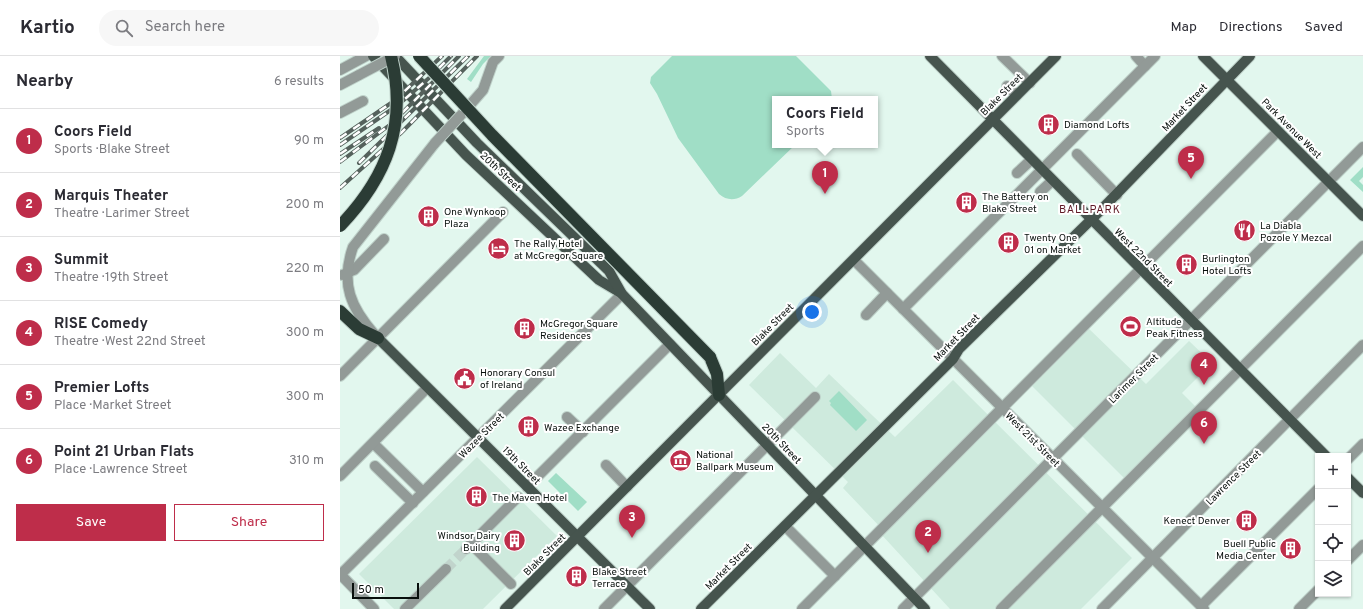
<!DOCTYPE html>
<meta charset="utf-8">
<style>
body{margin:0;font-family:Overpass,sans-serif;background:#f7f7f7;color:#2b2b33}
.controls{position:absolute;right:12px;bottom:12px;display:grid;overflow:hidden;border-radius:0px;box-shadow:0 1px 3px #0004}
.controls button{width:36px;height:36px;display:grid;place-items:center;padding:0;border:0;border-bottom:1px solid #e1e1e2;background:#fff;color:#2b2b33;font:20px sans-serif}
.scale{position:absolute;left:12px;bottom:10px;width:67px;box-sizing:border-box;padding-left:4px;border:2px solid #080f0c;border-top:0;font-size:11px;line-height:14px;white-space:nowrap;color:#080f0c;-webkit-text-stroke:3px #fff;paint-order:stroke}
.you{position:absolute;left:472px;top:256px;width:14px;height:14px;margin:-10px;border:3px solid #fff;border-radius:50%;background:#1a73e8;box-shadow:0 0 0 6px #1a73e833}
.badge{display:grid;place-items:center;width:26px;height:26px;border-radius:50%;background:#be2d4a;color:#fff;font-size:13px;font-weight:700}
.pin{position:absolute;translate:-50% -33px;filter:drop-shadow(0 1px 2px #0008)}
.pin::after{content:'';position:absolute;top:21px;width:14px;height:12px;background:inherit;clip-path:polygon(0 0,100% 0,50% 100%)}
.popup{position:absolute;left:432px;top:40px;width:106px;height:52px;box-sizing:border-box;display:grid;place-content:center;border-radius:0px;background:#fff;filter:drop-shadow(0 1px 3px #0005);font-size:13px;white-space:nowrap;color:#7c7c81}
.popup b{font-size:15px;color:#2b2b33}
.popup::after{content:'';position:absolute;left:50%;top:100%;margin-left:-8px;border:8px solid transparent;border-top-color:#fff}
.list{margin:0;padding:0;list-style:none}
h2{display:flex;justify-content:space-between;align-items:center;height:52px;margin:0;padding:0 16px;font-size:17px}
h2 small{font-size:13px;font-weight:400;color:#7c7c81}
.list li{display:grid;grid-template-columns:26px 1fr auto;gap:12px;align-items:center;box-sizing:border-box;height:64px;padding:0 16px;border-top:1px solid #e1e1e2}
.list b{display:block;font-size:15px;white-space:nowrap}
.list p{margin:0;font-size:13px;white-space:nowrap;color:#7c7c81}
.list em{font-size:13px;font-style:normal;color:#7c7c81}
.actions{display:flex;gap:8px;padding:12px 16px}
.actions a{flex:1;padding:9px 0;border:1px solid #be2d4a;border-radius:0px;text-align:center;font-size:14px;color:#be2d4a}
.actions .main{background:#be2d4a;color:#fff}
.icon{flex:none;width:22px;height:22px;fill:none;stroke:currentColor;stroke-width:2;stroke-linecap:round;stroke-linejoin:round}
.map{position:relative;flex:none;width:1023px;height:553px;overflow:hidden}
header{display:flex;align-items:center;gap:24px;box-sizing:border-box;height:56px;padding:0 20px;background:#fff;border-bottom:1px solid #e1e1e2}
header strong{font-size:19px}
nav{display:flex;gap:22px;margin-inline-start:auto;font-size:14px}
.search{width:280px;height:36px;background:#f7f7f7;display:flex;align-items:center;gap:10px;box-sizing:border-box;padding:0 14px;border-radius:22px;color:#7c7c81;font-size:15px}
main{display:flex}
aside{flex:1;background:#fff}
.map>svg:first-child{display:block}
</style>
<header>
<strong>Kartio</strong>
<div class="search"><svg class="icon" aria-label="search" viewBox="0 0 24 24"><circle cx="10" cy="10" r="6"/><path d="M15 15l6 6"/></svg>Search here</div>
<nav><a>Map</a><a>Directions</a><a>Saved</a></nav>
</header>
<main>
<aside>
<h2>Nearby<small>6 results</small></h2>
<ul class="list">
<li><span class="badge">1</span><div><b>Coors Field</b><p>Sports · Blake Street</p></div><em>90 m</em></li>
<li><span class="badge">2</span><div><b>Marquis Theater</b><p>Theatre · Larimer Street</p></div><em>200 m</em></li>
<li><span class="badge">3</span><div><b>Summit</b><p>Theatre · 19th Street</p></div><em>220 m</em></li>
<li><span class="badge">4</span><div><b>RISE Comedy</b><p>Theatre · West 22nd Street</p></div><em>300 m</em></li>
<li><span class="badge">5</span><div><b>Premier Lofts</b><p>Place · Market Street</p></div><em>300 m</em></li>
<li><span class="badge">6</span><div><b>Point 21 Urban Flats</b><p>Place · Lawrence Street</p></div><em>310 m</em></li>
</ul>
<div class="actions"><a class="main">Save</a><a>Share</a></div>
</aside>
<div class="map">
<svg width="1023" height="553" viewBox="0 0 1023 553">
<rect width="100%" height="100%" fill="#e2f7ee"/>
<g fill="#ceeadd">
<path d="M746 270 806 328 849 285 872 307 842 337 857 352 785 423 689 327Z"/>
<path d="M440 297 476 332 489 318 555 381 613 324 792 502 741 553H610L540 477 543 474 503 432 508 426 409 329Z"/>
<path d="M137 401 217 480 143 553H54L19 518Z"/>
</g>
<g fill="#a0dec6">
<path d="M144 0H151L143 8 131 26 127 23Z"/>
<path d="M332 0H456L491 35 492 43H435V89H455L402 140C394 145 386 144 379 138L338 82 317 38 310 27 311 21Z"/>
<path d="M1023 111V121L1019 125 1023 129V136L1010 124Z"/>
<path d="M499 335 527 364 516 375 490 349 491 347 489 345Z"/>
<path d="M216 417 247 446 238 455 208 425Z"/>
</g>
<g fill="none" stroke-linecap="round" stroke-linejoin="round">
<path stroke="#c1d4cc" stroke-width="10" stroke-dasharray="10 5" stroke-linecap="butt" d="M106 513 126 493"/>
<defs>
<g id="minor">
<path d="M662 0 690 27"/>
<path d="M796 0 805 10"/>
<path d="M0 14 26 0"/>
<path d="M0 29 19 19"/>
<path d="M667 30 677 39"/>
<path d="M0 57 23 45"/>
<path d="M122 58 143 34 153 6 159 0"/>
<path d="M737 98 777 139"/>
<path d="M677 117 691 104"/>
<path d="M700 136 712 125"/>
<path d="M514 204 864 553"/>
<path d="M2 219 14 214 44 183"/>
<path d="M563 253 815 0"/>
<path d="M526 259 547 237"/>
<path d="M35 279C11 252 0 228 13 191L95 87"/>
<path d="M0 320 163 156"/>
<path d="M227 361 243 376"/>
<path d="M36 390 83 436"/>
<path d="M1008 403 1023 388"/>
<path d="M266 409 287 431"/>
<path d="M35 410 73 447"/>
<path d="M0 420 87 332"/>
<path d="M187 431 330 288"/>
<path d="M445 470 495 520"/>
<path d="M131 488 171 528"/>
<path d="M126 493 178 441"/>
<path d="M1008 504 1023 489"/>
<path d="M0 518 34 553"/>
<path d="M0 519 282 238"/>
<path d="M861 550 978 433"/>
<path d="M65 553 106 513"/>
<path d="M264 553 475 341"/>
<path d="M462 553 938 75"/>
<path d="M563 553 1023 91"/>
<path d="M661 553 1023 190"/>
<path d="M762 553 1023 289"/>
<path d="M959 553 978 534"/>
</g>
<g id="major">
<path d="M33 0 126 99 259 224 281 237"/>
<path d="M55 0 137 87 269 215 282 238 585 553"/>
<path d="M590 0 986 400"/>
<path d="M863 0 1023 160"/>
<path d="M38 282 310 553"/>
<path d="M1008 422 1023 437"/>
<path d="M165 553 716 0"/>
<path d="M361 553 613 303 619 293 761 154 910 0"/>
</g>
<g id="highway">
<path d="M0 255 19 273 38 282"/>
<path d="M370 301 377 318 379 339"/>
</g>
</defs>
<use href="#minor" stroke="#bfd2ca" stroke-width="12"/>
<use href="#major" stroke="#bfd2ca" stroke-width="12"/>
<use href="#highway" stroke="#bfd2ca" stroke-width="14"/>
<use href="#minor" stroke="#929a97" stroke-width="10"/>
<use href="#major" stroke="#46544e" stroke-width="10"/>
<use href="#highway" stroke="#2b3c35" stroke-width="12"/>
<defs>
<g id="rail">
<path d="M99 12 111 0"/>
<path d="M0 82 54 45 102 0"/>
<path d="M0 89 58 49 89 22"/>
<path d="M0 98 39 72"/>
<path d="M0 106 51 68 119 0"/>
<path d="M19 107 128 0"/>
<path d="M0 132 61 77 137 0"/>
</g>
</defs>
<use href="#rail" stroke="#55615c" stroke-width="4"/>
<use href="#rail" stroke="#fff" stroke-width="2.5" stroke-dasharray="8" stroke-linecap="butt"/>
<defs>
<g id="minor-bridge">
<path d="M19 19 55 0"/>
<path d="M95 87 120 60"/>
</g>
<g id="highway-bridge">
<path d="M79 0 152 79 370 301"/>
<path d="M0 170C47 121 68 68 51 0"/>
</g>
</defs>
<use href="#minor-bridge" stroke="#bfd2ca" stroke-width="12" stroke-linecap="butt"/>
<use href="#highway-bridge" stroke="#bfd2ca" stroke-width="14" stroke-linecap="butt"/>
<use href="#minor-bridge" stroke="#929a97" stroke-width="10"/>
<use href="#highway-bridge" stroke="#2b3c35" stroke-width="12"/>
</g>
<defs>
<symbol id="building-disc" viewBox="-11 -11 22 22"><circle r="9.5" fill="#be2d4a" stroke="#fff"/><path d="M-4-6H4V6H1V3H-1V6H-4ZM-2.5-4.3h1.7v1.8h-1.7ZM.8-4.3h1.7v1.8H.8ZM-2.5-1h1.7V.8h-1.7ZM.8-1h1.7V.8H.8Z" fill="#fff"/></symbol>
<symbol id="restaurant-disc" viewBox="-11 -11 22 22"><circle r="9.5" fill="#be2d4a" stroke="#fff"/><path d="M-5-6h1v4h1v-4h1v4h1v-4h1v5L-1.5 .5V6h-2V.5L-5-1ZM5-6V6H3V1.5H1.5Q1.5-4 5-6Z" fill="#fff"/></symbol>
<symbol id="hotel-disc" viewBox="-11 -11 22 22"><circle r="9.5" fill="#be2d4a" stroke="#fff"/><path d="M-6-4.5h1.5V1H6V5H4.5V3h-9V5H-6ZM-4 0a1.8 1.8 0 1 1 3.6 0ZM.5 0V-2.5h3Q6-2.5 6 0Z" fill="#fff"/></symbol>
<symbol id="stadium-disc" viewBox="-11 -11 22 22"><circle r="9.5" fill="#be2d4a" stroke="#fff"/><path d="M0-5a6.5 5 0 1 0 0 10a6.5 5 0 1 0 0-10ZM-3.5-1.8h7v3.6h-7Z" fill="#fff"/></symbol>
<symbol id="civic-disc" viewBox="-11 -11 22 22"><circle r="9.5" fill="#be2d4a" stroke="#fff"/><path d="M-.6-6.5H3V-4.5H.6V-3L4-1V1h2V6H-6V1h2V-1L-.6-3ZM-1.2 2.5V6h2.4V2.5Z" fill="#fff"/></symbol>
<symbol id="museum-disc" viewBox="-11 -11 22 22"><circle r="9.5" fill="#be2d4a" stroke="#fff"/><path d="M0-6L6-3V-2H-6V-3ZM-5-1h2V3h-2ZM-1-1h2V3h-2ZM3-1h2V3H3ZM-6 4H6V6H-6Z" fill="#fff"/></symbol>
</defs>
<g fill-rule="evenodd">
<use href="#building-disc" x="696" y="56" width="25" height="25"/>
<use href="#building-disc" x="614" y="134" width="25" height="25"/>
<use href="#building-disc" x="76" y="148" width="25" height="25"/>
<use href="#restaurant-disc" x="892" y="162" width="25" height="25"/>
<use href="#building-disc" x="656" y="174" width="25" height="25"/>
<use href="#hotel-disc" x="146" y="180" width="25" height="25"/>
<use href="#building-disc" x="834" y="196" width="25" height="25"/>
<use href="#stadium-disc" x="778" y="258" width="25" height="25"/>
<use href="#building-disc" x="172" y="260" width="25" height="25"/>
<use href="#civic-disc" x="112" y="310" width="25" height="25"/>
<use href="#building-disc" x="176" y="358" width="25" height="25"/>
<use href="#museum-disc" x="328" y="392" width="25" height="25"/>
<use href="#building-disc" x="124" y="428" width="25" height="25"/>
<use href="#building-disc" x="894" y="452" width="25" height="25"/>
<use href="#building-disc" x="162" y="472" width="25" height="25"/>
<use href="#building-disc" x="938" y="480" width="25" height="25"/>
<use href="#building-disc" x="224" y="508" width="25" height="25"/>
</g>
<g text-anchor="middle" stroke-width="4" stroke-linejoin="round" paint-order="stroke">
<g font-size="10" fill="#080f0c" stroke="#fff">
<text transform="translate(661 38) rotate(-45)" y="4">Blake Street</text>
<text transform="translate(844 51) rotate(-47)" y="4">Market Street</text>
<text transform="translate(952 72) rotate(45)" y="4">Park Avenue West</text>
<text transform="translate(161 115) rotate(43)" y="4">20th Street</text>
<text transform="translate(804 201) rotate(45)" y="4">West 22nd Street</text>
<text transform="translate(432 268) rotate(-45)" y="4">Blake Street</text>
<text transform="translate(616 281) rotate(-46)" y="4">Market Street</text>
<text transform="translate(793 322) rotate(-45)" y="4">Larimer Street</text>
<text transform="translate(141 379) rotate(-45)" y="4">Wazee Street</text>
<text transform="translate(693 383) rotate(45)" y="4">West 21st Street</text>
<text transform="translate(442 387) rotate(46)" y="4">20th Street</text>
<text transform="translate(182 409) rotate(45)" y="4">19th Street</text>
<text transform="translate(893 421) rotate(-45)" y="4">Lawrence Street</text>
<text transform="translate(204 498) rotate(-45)" y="4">Blake Street</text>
<text transform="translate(388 510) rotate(-45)" y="4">Market Street</text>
</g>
<g font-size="10" fill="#080f0c" stroke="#fff" text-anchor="start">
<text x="724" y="72">Diamond Lofts</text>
<text x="642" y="144">The Battery on<tspan x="642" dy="12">Blake Street</tspan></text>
<text x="104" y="159">One Wynkoop<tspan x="104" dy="12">Plaza</tspan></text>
<text x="920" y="173">La Diabla<tspan x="920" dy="12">Pozole Y Mezcal</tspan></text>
<text x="684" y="185">Twenty One<tspan x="684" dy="12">01 on Market</tspan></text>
<text x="174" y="191">The Rally Hotel<tspan x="174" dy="12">at McGregor Square</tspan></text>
<text x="862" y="206">Burlington<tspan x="862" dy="12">Hotel Lofts</tspan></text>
<text x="806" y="269">Altitude<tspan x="806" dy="12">Peak Fitness</tspan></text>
<text x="200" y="271">McGregor Square<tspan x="200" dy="12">Residences</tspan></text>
<text x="140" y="320">Honorary Consul<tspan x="140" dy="12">of Ireland</tspan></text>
<text x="204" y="375">Wazee Exchange</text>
<text x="356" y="402">National<tspan x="356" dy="12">Ballpark Museum</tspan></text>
<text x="152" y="445">The Maven Hotel</text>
<text x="890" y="468" text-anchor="end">Kenect Denver</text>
<text x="160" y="483" text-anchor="end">Windsor Dairy<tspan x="160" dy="12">Building</tspan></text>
<text x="936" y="491" text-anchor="end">Buell Public<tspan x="936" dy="12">Media Center</tspan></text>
<text x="252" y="519">Blake Street<tspan x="252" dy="12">Terrace</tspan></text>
</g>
<g font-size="11" letter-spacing="1" fill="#5f1925" stroke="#fff">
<text x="750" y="157">BALLPARK</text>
</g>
</g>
</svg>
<div class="controls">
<button>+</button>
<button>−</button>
<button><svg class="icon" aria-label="locate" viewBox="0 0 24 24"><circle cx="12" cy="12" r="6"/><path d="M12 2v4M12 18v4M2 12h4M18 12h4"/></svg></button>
<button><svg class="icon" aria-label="layers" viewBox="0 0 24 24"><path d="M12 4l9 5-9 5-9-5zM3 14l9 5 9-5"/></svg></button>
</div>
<div class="scale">50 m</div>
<div class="you"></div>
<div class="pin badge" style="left:485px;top:138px">1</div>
<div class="popup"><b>Coors Field</b>Sports</div>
<div class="pin badge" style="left:588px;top:497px">2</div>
<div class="pin badge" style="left:292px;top:482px">3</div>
<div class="pin badge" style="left:864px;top:329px">4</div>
<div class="pin badge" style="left:851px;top:123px">5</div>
<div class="pin badge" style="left:864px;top:388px">6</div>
</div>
</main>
